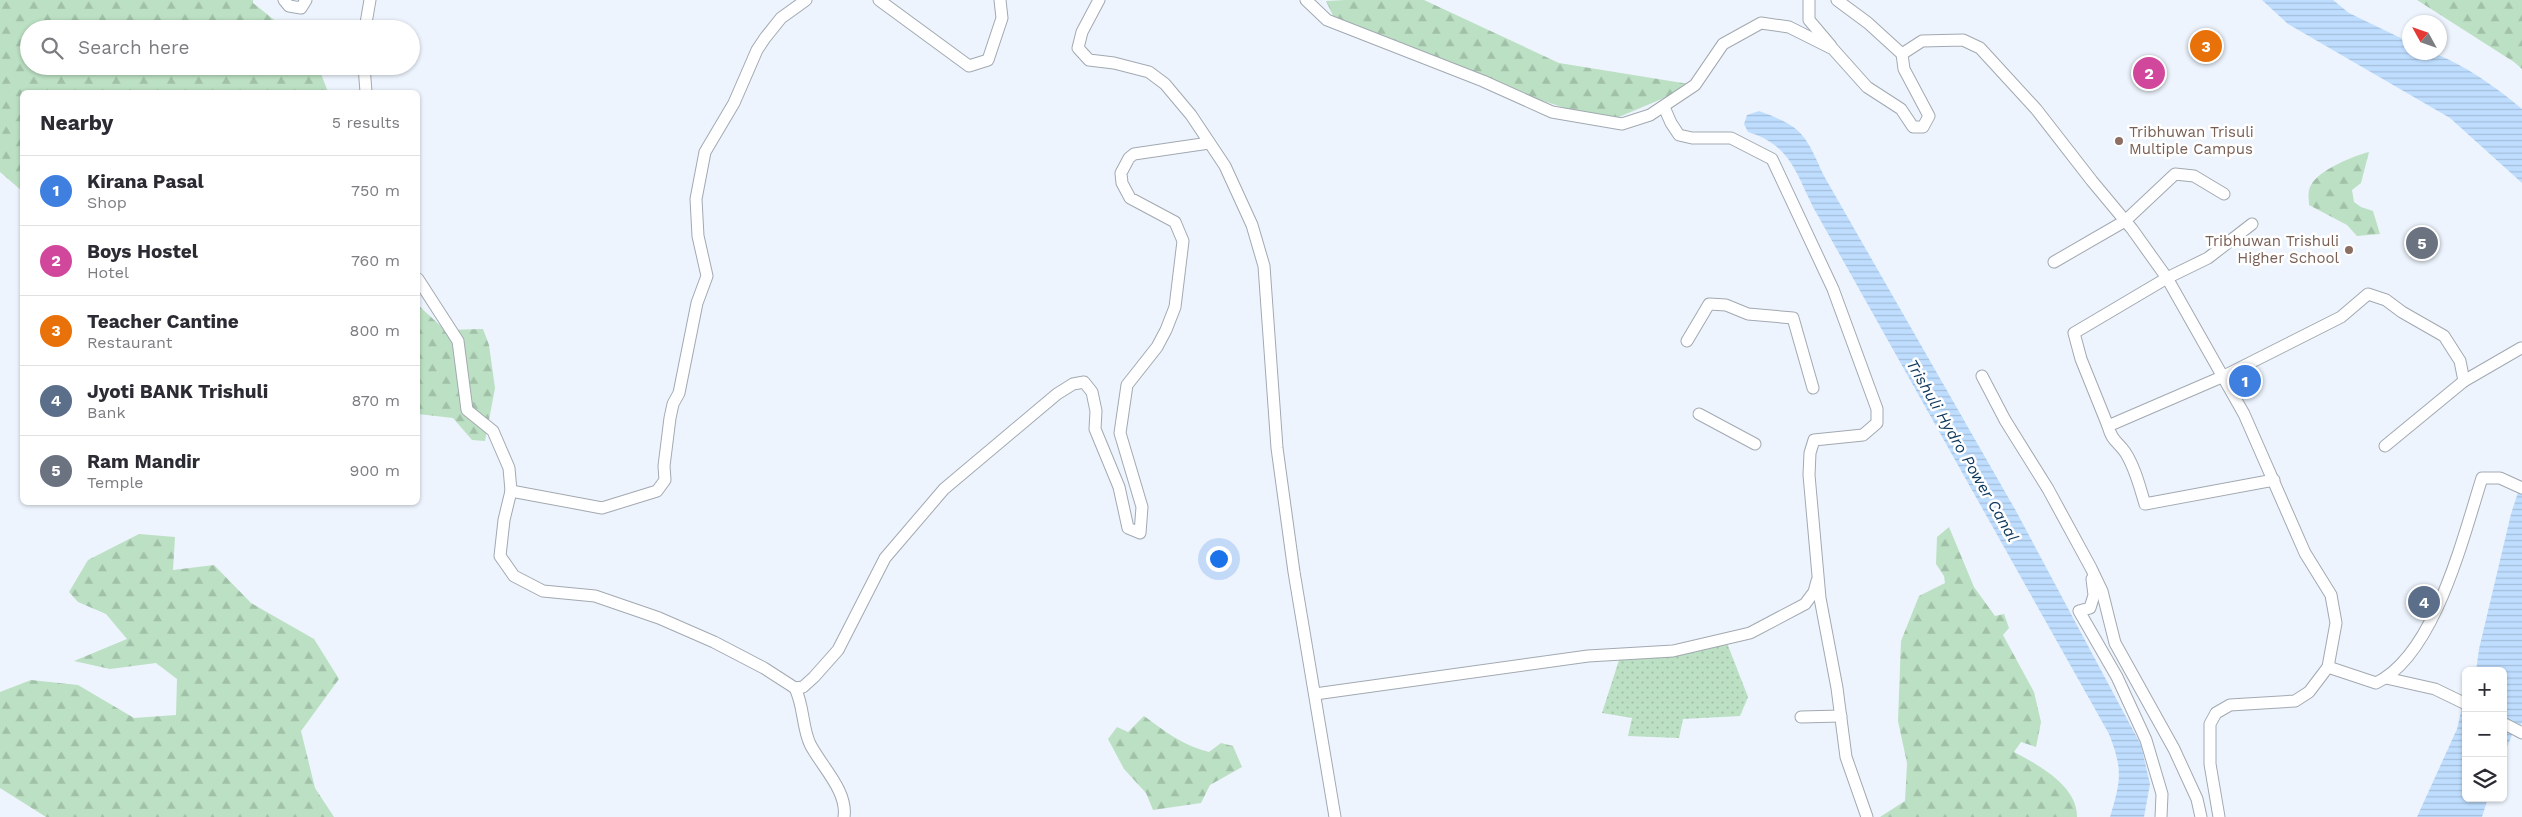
<!DOCTYPE html>
<meta charset="utf-8">
<style>
body{margin:0;font-family:"Work Sans",sans-serif;background:#f7f7f7;color:#2b2b33}
.controls{position:absolute;right:15px;bottom:15px;display:grid;overflow:hidden;border-radius:8px;box-shadow:0 1px 4px #0004}
.controls button{width:45px;height:45px;display:grid;place-items:center;padding:0;border:0;border-bottom:1px solid #e1e1e2;background:#fff;color:#2b2b33;font:25px sans-serif}
.compass{position:absolute;left:2402px;top:15px;width:45px;height:45px;border-radius:50%;background:#fff;box-shadow:0 1px 4px #0004;rotate:310deg}
.you{position:absolute;left:1218px;top:558px;width:18px;height:18px;margin:-12px;border:4px solid #fff;border-radius:50%;background:#1a73e8;box-shadow:0 0 0 8px #1a73e833}
.badge{display:grid;place-items:center;width:32px;height:32px;border-radius:50%;background:#326c54;color:#fff;font-size:16px;font-weight:700}
.pin{position:absolute;translate:-50% -50%;border:2px solid #fff;box-shadow:0 1px 5px #0006}
.list{margin:0;padding:0;list-style:none}
h2{display:flex;justify-content:space-between;align-items:center;height:65px;margin:0;padding:0 20px;font-size:21px}
h2 small{font-size:16px;font-weight:400;color:#7c7c81}
.list li{display:grid;grid-template-columns:32px 1fr auto;gap:15px;align-items:center;box-sizing:border-box;height:70px;padding:0 20px;border-top:1px solid #e1e1e2}
.list b{display:block;font-size:19px;white-space:nowrap}
.list p{margin:0;font-size:16px;white-space:nowrap;color:#7c7c81}
.list em{font-size:16px;font-style:normal;color:#7c7c81}
.icon{flex:none;width:28px;height:28px;fill:none;stroke:currentColor;stroke-width:2;stroke-linecap:round;stroke-linejoin:round}
.map{position:relative;flex:none;width:2522px;height:817px;overflow:hidden}
.search{position:absolute;background:#fff;box-shadow:0 1px 4px #0004;left:20px;top:20px;width:400px;height:55px;display:flex;align-items:center;gap:12px;box-sizing:border-box;padding:0 18px;border-radius:28px;color:#7c7c81;font-size:19px}
.panel{position:absolute;background:#fff;box-shadow:0 1px 4px #0004;left:20px;top:90px;width:400px;height:415px;border-radius:8px}
.map>svg:first-child{display:block}
</style>
<div class="map">
<svg width="2522" height="817" viewBox="0 0 2522 817">
<defs>
<pattern id="grass-dots" width="8" height="8" patternUnits="userSpaceOnUse" patternTransform="scale(1.25)"><rect width="8" height="8" fill="#bce0c3"/><path d="M2 2h.1M6 6h.1" fill="none" stroke="#a1c0a8" stroke-width="1.8" stroke-linecap="round"/></pattern>
<pattern id="forest-firs" width="22" height="20" patternUnits="userSpaceOnUse" patternTransform="scale(1.25)"><rect width="22" height="20" fill="#bce0c3"/><path d="M5 1l3.5 6h-7zM16 11l3.5 6h-7z" fill="#a1c0a8"/></pattern>
<pattern id="water-rules" width="6" height="5" patternUnits="userSpaceOnUse" patternTransform="scale(1.25)"><rect width="6" height="5" fill="#bfdeff"/><path d="M0 2.5h6" fill="none" stroke="#a4bedb"/></pattern>
</defs>
<rect width="100%" height="100%" fill="#edf4fd"/>
<path fill="url(#grass-dots)" d="M1727 643 1748 697 1740 716 1683 719 1679 738 1628 736 1632 718 1602 713 1620 657 1644 659Z"/>
<g fill="url(#forest-firs)">
<path d="M0 0H253V3L273 19 290 29H29V66H318L328 92H22V191L0 172Z"/>
<path d="M1346 0H1424L1559 63 1695 85 1607 122 1483 81 1337 24 1326 1Z"/>
<path d="M2417 0H2522V69L2514 62Z"/>
<path d="M2369 152 2361 183 2352 190 2354 202 2361 207 2373 211 2380 234 2357 236 2347 225 2309 205C2309 198 2307 192 2311 185 2319 170 2353 156 2369 152Z"/>
<path d="M418 305 445 330 483 329 489 345 495 388 485 441 472 440 453 418 418 414Z"/>
<path d="M1949 527 1974 587 1995 616 2004 614 2009 628 2003 635 2034 692 2041 722 2036 747 2021 742 2014 752C2037 764 2078 786 2077 817H1880L1905 801 1907 763 1898 721 1901 641 1919 596 1945 583 1944 576 1936 564 1937 537Z"/>
<path d="M139 534 175 537 173 570 214 565 251 603 314 639 339 679 301 731 315 788 334 817H46L0 788V692L31 680 78 685 134 718 176 715 177 679 156 663 110 669 74 661 127 639 106 614 78 602 69 592 88 560Z"/>
<path d="M1144 716C1164 731 1184 746 1209 752L1221 743 1233 746 1242 767 1210 785 1201 803 1153 810 1146 793 1124 769 1108 739 1117 727 1128 732Z"/>
</g>
<g fill="url(#water-rules)">
<path d="M2262 0H2333L2349 13 2409 42 2410 52C2417 52 2426 51 2433 53 2462 63 2499 89 2522 109V183L2450 118 2288 24Z"/>
<path d="M1759 111C1803 127 1805 134 1824 176L2016 511 2141 745 2150 784 2144 817H2110C2121 780 2123 770 2109 734L1813 207C1795 171 1790 145 1748 132L1744 124 1747 115Z"/>
<path d="M2522 480V723L2513 733 2503 756V671H2476L2479 649 2511 514Z"/>
<path d="M2466 690V798H2488L2482 817H2417L2457 729Z"/>
</g>
<g fill="none" stroke-linecap="round" stroke-linejoin="round">
<defs>
<g id="minor">
<path d="M284 0 289 6 301 8 306 0"/>
<path d="M879 0 969 66 988 60 1002 18 1000 0"/>
<path d="M1099 0 1082 32 1078 48 1089 60 1114 63 1149 72 1165 84 1191 115 1225 166 1252 225 1264 266 1277 448 1294 572 1335 817"/>
<path d="M1306 0 1327 20 1483 81 1552 112 1622 124 1650 115 1695 85 1723 44 1761 23 1789 27 1833 49 1867 87 1901 109 1913 127H1923L1929 116 1904 69 1902 54 1922 41 1963 40 1980 48 2036 109 2092 181 2132 229 2167 278 2244 414 2305 553 2331 595 2336 623 2328 667 2309 692 2295 701 2230 705 2216 713 2210 724V764L2219 817"/>
<path d="M1809 0V20L1831 46"/>
<path d="M1837 0 1868 23 1902 54"/>
<path d="M365 29 370 0"/>
<path d="M364 66 366 92"/>
<path d="M1664 107 1671 123 1679 135 1692 138H1731L1772 159 1833 289 1877 409V423L1863 435 1814 440 1810 453 1809 475 1820 598 1837 688 1846 757 1867 817"/>
<path d="M2054 262 2125 221 2175 174 2194 176 2224 194"/>
<path d="M418 279 458 341 467 410 493 431 509 468 511 491 504 520 500 556 514 576 543 591 595 596 659 618 714 642 764 668 795 688 803 687 814 677 838 650 885 558 944 489 1057 394 1073 384 1084 382 1092 392 1096 411 1095 429 1119 487 1128 528 1140 533 1142 507 1120 433 1127 385 1157 347 1166 330 1175 307 1183 241 1175 222 1130 198 1122 183 1121 173 1129 158 1134 154 1209 143"/>
<path d="M1687 341 1709 304 1726 305 1748 314 1793 318 1813 388"/>
<path d="M1982 376 2005 420 2048 489 2091 568 2102 591 2115 643 2174 749 2197 799 2201 817"/>
<path d="M2464 381 2521 348"/>
<path d="M1699 414 1755 444"/>
<path d="M2108 426 2081 359 2074 333 2167 278 2208 258 2252 224"/>
<path d="M2274 480 2145 504C2140 488 2135 467 2125 452 2117 441 2112 441 2108 426L2224 376 2341 317 2368 294 2386 300 2402 312 2444 336 2460 361 2464 381 2385 446"/>
<path d="M511 491 602 508 657 491 665 480 664 466 670 418 673 404 679 393 697 303 707 276 698 236 696 199 705 152 734 103 757 50 765 38 781 18 806 0"/>
<path d="M2092 579 2094 595 2090 608 2079 611 2117 677 2146 740 2162 794 2161 817"/>
<path d="M2328 667 2376 683C2435 655 2463 537 2482 478H2500L2522 488"/>
<path d="M2386 678 2435 689 2466 704"/>
<path d="M795 688C804 706 802 727 810 744 821 766 848 791 844 817"/>
<path d="M1315 694 1588 656 1673 651 1750 633 1805 604 1814 592 1817 581"/>
<path d="M1801 717 1841 716"/>
<path d="M2503 723 2522 733"/>
</g>
</defs>
<use href="#minor" stroke="#a2a9b1" stroke-width="13"/>
<use href="#minor" stroke="#fff" stroke-width="11"/>
</g>
<g fill="#8d6e63" stroke="#fff" stroke-width="2">
<circle cx="2119" cy="141" r="5"/>
<circle cx="2349" cy="250" r="5"/>
</g>
<g text-anchor="middle" stroke-width="5" stroke-linejoin="round" paint-order="stroke">
<g font-size="15" fill="#785e54" stroke="#fff" text-anchor="start">
<text x="2129" y="137">Tribhuwan Trisuli<tspan x="2129" dy="17">Multiple Campus</tspan></text>
<text x="2339" y="246" text-anchor="end">Tribhuwan Trishuli<tspan x="2339" dy="17">Higher School</tspan></text>
</g>
<g font-size="16" font-style="italic" fill="#0c365b" stroke="#fff">
<text transform="translate(1963 450) rotate(60)" y="6">Trishuli Hydro Power Canal</text>
</g>
</g>
</svg>
<div class="controls">
<button>+</button>
<button>−</button>
<button><svg class="icon" aria-label="layers" viewBox="0 0 24 24"><path d="M12 4l9 5-9 5-9-5zM3 14l9 5 9-5"/></svg></button>
</div>
<svg class="compass" viewBox="-18 -18 36 36"><path d="M0-13l5 13h-10z" fill="#e53935"/><path d="M0 13l5-13h-10z" fill="#7c7c81"/></svg>
<div class="you"></div>
<div class="pin badge" style="left:2245px;top:381px;background:#3f7fe0">1</div>
<div class="pin badge" style="left:2149px;top:73px;background:#d1479c">2</div>
<div class="pin badge" style="left:2206px;top:46px;background:#e8710a">3</div>
<div class="pin badge" style="left:2424px;top:602px;background:#5c6f8a">4</div>
<div class="pin badge" style="left:2422px;top:243px;background:#6b7280">5</div>
<div class="search"><svg class="icon" aria-label="search" viewBox="0 0 24 24"><circle cx="10" cy="10" r="6"/><path d="M15 15l6 6"/></svg>Search here</div>
<section class="panel">
<h2>Nearby<small>5 results</small></h2>
<ul class="list">
<li><span class="badge" style="background:#3f7fe0">1</span><div><b>Kirana Pasal</b><p>Shop</p></div><em>750 m</em></li>
<li><span class="badge" style="background:#d1479c">2</span><div><b>Boys Hostel</b><p>Hotel</p></div><em>760 m</em></li>
<li><span class="badge" style="background:#e8710a">3</span><div><b>Teacher Cantine</b><p>Restaurant</p></div><em>800 m</em></li>
<li><span class="badge" style="background:#5c6f8a">4</span><div><b>Jyoti BANK Trishuli</b><p>Bank</p></div><em>870 m</em></li>
<li><span class="badge" style="background:#6b7280">5</span><div><b>Ram Mandir</b><p>Temple</p></div><em>900 m</em></li>
</ul>
</section>
</div>
